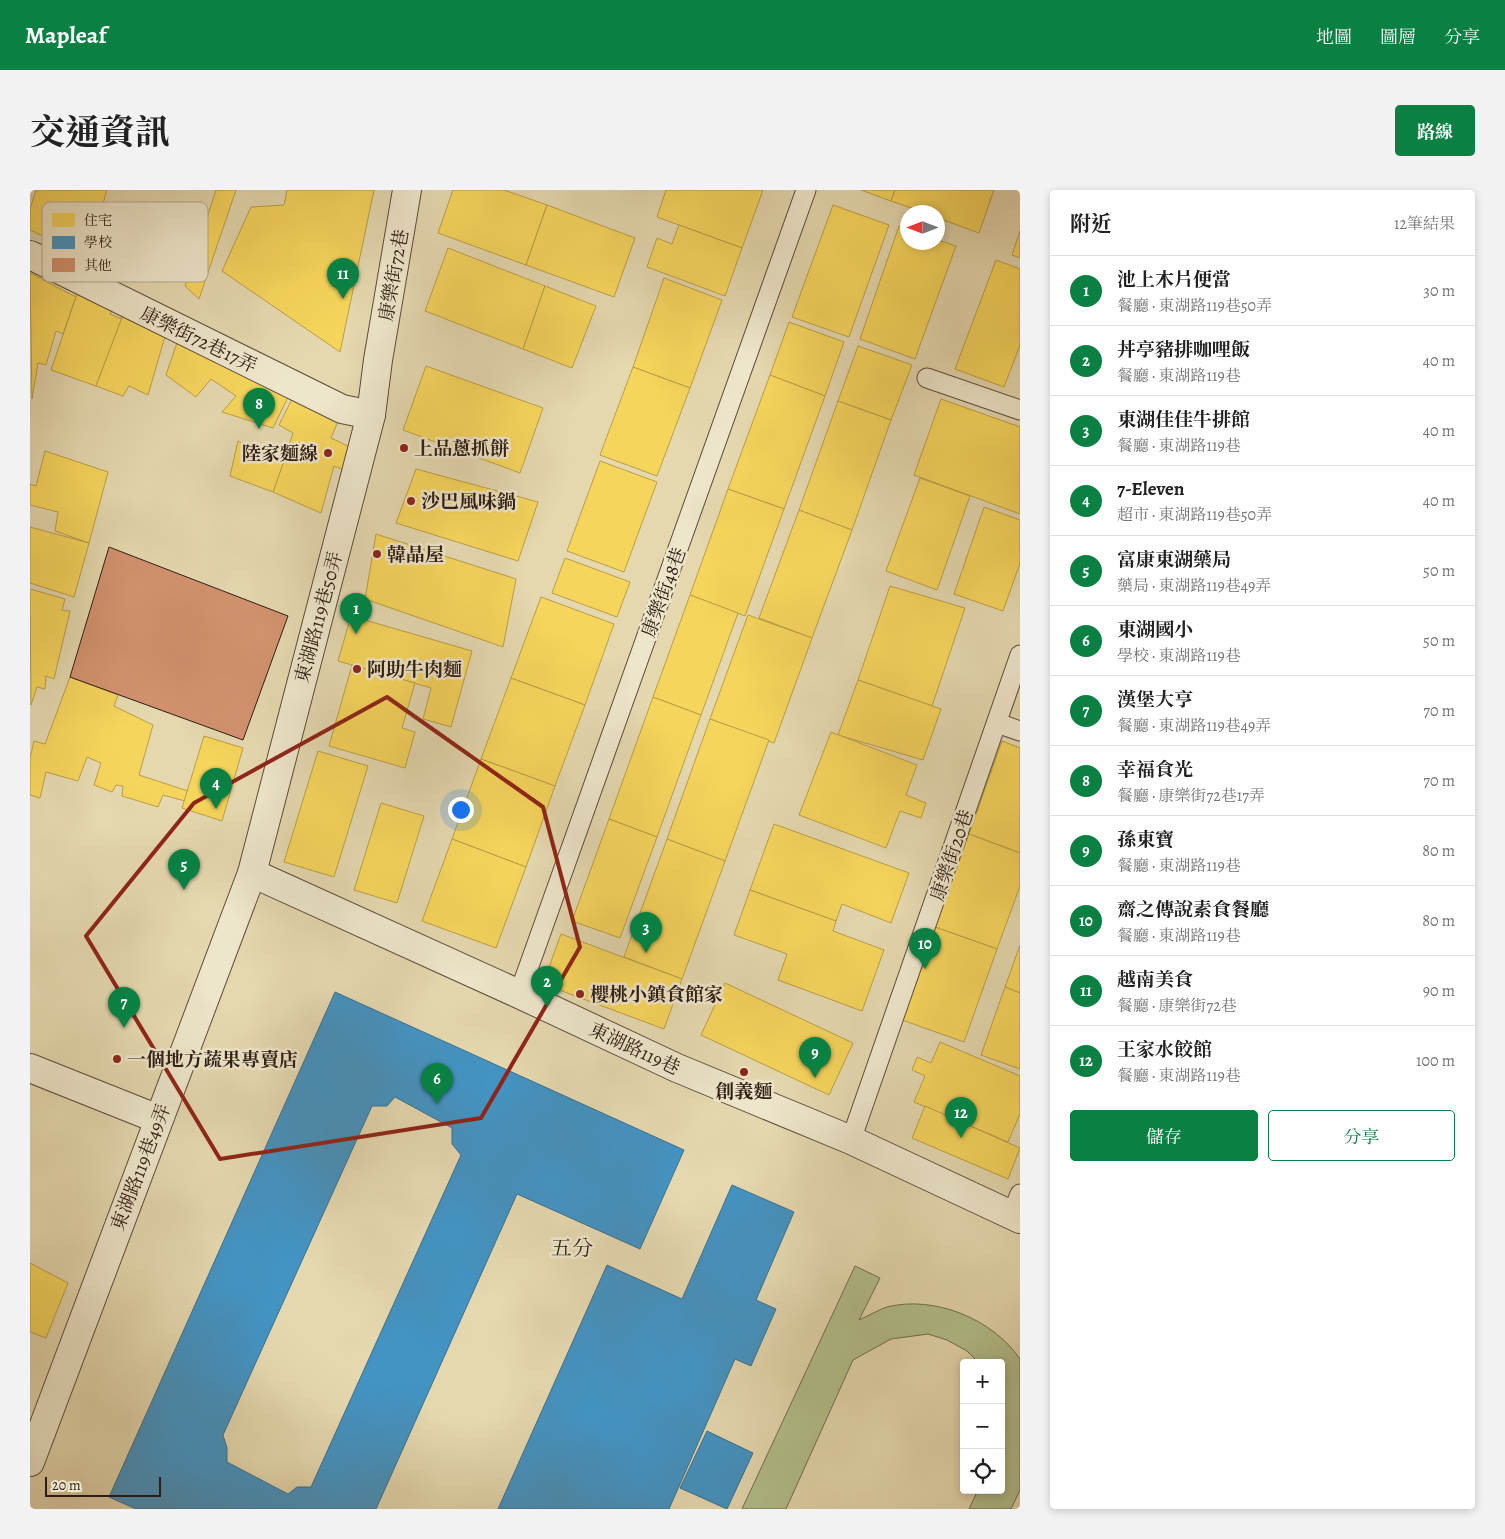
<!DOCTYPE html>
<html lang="zh-TW">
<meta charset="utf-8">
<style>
body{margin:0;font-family:Alegreya,"Noto Serif TC",serif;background:#f2f2f2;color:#222}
.controls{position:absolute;right:15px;bottom:15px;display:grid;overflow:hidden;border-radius:5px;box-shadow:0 2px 8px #0003}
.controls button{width:45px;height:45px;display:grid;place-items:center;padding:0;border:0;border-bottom:1px solid #e0e0e0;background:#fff;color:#222;font:25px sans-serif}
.compass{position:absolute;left:870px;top:15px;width:45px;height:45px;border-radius:50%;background:#fff;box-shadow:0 2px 8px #0003;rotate:270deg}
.scale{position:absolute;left:15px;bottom:12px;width:116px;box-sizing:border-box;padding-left:5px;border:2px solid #2e1d13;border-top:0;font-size:14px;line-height:18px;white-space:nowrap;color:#2e1d13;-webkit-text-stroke:4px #eee6cb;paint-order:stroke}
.you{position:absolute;left:430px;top:619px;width:18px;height:18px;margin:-12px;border:4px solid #fff;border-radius:50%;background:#1a73e8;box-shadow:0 0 0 8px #1a73e833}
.badge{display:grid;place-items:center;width:32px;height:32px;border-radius:50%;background:#0b8043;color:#fff;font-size:16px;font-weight:700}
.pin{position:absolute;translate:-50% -41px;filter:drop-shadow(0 1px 2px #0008)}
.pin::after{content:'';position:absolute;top:26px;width:18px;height:15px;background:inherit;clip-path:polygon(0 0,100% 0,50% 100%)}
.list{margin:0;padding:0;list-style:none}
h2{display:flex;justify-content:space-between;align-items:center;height:65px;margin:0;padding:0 20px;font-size:21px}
h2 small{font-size:16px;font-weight:400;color:#767676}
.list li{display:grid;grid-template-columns:32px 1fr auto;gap:15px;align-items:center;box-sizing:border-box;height:70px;padding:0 20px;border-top:1px solid #e0e0e0}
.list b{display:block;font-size:19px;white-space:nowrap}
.list p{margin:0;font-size:16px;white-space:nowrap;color:#767676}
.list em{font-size:16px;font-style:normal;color:#767676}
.actions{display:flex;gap:10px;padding:15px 20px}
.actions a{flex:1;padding:11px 0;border:1px solid #0b8043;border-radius:5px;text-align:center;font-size:18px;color:#0b8043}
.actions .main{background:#0b8043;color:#fff}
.icon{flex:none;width:28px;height:28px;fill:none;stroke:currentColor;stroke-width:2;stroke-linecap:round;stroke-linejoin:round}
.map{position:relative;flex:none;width:990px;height:1319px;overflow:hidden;border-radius:5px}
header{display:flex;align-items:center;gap:30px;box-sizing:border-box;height:70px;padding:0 25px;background:#0b8043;color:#fff}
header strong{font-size:24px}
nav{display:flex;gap:28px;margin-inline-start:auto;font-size:18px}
.intro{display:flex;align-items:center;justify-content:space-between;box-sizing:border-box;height:120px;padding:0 30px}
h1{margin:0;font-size:35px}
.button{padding:12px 22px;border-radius:5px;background:#0b8043;color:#fff;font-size:18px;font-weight:700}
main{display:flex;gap:30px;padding:0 30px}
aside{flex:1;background:#fff;border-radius:5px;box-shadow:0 2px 8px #0003}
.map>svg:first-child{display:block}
</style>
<header>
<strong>Mapleaf</strong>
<nav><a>地圖</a><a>圖層</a><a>分享</a></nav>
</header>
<div class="intro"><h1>交通資訊</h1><a class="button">路線</a></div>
<main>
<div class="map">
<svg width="990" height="1319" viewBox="0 0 990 1319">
<rect width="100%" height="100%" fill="#e5d8af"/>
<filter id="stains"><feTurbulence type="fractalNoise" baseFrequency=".004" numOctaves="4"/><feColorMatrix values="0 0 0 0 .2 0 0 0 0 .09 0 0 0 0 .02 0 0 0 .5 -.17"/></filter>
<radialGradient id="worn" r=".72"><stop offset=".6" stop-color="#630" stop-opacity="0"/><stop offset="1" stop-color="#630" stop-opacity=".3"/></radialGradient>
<path fill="#b2bf8c" stroke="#706e50" d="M825 1076 850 1088 829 1130C838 1126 848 1120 857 1117 904 1105 963 1129 990 1169V1300L981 1319H939L948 1300H971V1173H949L937 1161 917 1150 898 1144 861 1149 823 1170 756 1319H712Z"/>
<g fill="#f6d55c" stroke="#ba9e46">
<path d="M6 0H77L57 67 0 40V19Z"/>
<path d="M186 0H206L169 109 155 96Z"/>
<path d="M257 0H344L310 162 192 81 221 17 254 15Z"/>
<path d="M423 0H474L517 15 496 75 408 43Z"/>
<path d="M636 0H733L712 58 627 27Z"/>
<path d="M831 0H865L861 11Z"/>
<path d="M865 0H964L949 43 908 28V22H893L861 11Z"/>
<path d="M517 15 605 48 584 107 496 75Z"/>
<path d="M803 15 859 35 819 147 762 127Z"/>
<path d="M649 35 712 58 695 106 617 77 627 48 642 54Z"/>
<path d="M869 36 878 39V52H908V50L926 56 885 169 830 149Z"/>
<path d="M990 41V68L982 65Z"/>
<path d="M418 58 515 96 493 159 395 121Z"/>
<path d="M966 70 990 79V155L974 197 925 179Z"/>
<path d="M0 83 46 107 33 144 26 141 16 175 8 173 2 209Z"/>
<path d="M634 88 692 110 660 198 603 177Z"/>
<path d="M50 95 86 114 80 124 92 129 66 196 21 180Z"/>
<path d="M515 96 566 116 542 178 493 159Z"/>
<path d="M94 122 136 143 118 205 99 196 93 206 66 196Z"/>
<path d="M759 132 814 152 795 206 740 185Z"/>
<path d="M150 144 262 199 243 238 192 222 206 206 181 189 166 207 136 185Z"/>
<path d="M828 156 882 175 861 230 808 211Z"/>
<path d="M396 176 513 218 490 283 373 240Z"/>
<path d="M603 177 660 198 627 286 570 265Z"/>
<path d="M740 185 795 206 754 319 698 299Z"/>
<path d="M267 199 309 229 301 248 326 260 319 282 304 276 291 323 243 302 263 243 249 235Z"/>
<path d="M911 209 990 237V324L884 285Z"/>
<path d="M808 211 861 230 822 340 769 320Z"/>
<path d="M208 251 254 271 243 302 200 286Z"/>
<path d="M15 261 78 282 59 353 25 341 28 322 0 315V294L6 296Z"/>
<path d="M570 271 627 292 594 382 537 361Z"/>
<path d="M386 279 508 312 488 371 366 333Z"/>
<path d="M890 288 940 306 907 400 856 381Z"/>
<path d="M698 299 754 319 715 426 660 405Z"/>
<path d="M954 317 990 330V373L973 421 924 404Z"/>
<path d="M769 320 822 340 782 448 729 428Z"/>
<path d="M0 337 59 353 44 407 0 393Z"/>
<path d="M346 344 486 389 473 457 335 409Z"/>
<path d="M535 368 600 392 587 427 522 403Z"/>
<path d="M860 396 935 418 902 516 828 490Z"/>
<path d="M0 399 35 409 32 420 40 421 24 489 16 486 15 499 7 497 1 515Z"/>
<path d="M660 405 708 423 671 525 623 507Z"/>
<path d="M511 407 584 434 555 515 481 488Z"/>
<path d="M718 425 782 448 744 553 680 529Z"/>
<path d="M321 426 442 461 421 537 393 529 401 498 308 471Z"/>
<path d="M322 475 385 493 372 538 385 542 375 578 299 556Z"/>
<path d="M40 487 88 505 84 516 123 535 109 585 158 601 155 611 133 605 128 617 92 606 93 596 86 595 82 602 64 595 71 573 57 567 48 591 16 582 10 608 0 605V568L4 551 15 554Z"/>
<path d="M481 488 555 515 525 596 451 569Z"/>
<path d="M828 490 911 519 893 570 808 545Z"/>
<path d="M623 507 671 525 627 647 579 629Z"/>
<path d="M680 529 739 550 695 671 637 649Z"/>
<path d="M801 542 887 575 876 605 896 613 891 628 870 621 856 658 769 625Z"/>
<path d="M174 546 213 558 192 631 152 618Z"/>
<path d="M972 551 990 558V663L939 644Z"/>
<path d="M288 561 338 576 304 687 254 672Z"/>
<path d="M451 569 525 596 496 677 422 649Z"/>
<path d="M351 613 394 626 367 713 324 700Z"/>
<path d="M579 629 627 647 590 748 542 731Z"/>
<path d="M744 634 879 683 861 733 812 714 806 731 720 700Z"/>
<path d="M939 644 990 663V696L967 759 905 737Z"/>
<path d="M422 649 496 677 466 758 392 731Z"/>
<path d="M637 649 695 671 652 789 594 767Z"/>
<path d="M720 700 806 731 803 741 854 760 832 821 748 790 757 764 704 745Z"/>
<path d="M905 737 967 759 934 852 872 830Z"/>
<path d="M531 744 652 789 634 839 513 794Z"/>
<path d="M990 755V803L975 797Z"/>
<path d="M695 793 823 853 799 905 671 845Z"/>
<path d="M975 797 990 803V879L951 865Z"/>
<path d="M910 852 990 886V924L978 952 884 912 895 886 882 880 887 867 901 873Z"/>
<path d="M895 916 990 958 978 989 882 948Z"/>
<path d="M0 1073 38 1093 16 1148 0 1142Z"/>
</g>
<g fill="#4393c3" stroke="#3d708e" fill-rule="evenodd">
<path d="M305 802 654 960 610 1059 487 1004 346 1319H106L79 1307ZM365 907 422 938V954L431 965 281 1297H267L258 1304 197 1272V1258L193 1245 342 916H357Z"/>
<path d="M702 995 764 1022 726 1110 746 1119 721 1176 705 1169 639 1319H468L577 1075 652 1109Z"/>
<path d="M677 1241 723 1263 697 1319 650 1298Z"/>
</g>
<path fill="#d3926f" stroke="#2e1d13" d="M79 357 258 426 213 550 40 487Z"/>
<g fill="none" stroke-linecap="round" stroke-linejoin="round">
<defs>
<g id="lane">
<path d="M897 188 990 220"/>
<path d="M967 533 990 541"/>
<path d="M489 804 776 0"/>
<path d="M821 950 990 465"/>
<path d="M982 1025 990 1004"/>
</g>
<g id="street">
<path d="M0 65 312 219 341 225"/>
<path d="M222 683 489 804 647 878 821 950 990 1029"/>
<path d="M0 878 128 929"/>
<path d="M0 1272 222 683 341 225 348 170 377 0"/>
</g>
</defs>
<use href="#lane" stroke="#5c4c3a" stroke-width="21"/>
<use href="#street" stroke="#5c4c3a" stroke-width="30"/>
<use href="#lane" stroke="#eee6cb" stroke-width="19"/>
<use href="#street" stroke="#eee6cb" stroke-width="28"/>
</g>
<path fill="none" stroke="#8f2418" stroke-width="4" stroke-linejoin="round" d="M357 507 513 617 550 757 451 928 190 969 56 746 164 613Z"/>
<g fill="#8f2418" stroke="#eee6cb" stroke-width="2">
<circle cx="374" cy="258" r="5"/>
<circle cx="298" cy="263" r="5"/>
<circle cx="381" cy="311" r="5"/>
<circle cx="347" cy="364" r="5"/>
<circle cx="327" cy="479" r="5"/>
<circle cx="550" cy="804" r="5"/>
<circle cx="87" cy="869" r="5"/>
<circle cx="714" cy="882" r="5"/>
</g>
<g text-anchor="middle" stroke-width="5" stroke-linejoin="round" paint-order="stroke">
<g font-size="19" fill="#2e1d13" stroke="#eee6cb">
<text transform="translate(363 85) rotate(-80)" y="7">康樂街72巷</text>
<text transform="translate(169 149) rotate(26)" y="7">康樂街72巷17弄</text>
<text transform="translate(633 402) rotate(-70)" y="7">康樂街48巷</text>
<text transform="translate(288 427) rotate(-75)" y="7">東湖路119巷50弄</text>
<text transform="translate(921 665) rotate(-71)" y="7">康樂街20巷</text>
<text transform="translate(605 858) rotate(25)" y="7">東湖路119巷</text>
<text transform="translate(110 977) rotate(-69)" y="7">東湖路119巷49弄</text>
</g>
<g font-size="19" font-weight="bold" fill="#2e1d13" stroke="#eee6cb" text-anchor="start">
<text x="384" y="265">上品蔥抓餅</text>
<text x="288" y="270" text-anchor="end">陸家麵線</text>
<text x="391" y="318">沙巴風味鍋</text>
<text x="357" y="371">韓晶屋</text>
<text x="337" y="486">阿助牛肉麵</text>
<text x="560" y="811">櫻桃小鎮食館家</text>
<text x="97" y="876">一個地方蔬果專賣店</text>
<text x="714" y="908" text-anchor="middle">創義麵</text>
</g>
<g font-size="21" fill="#2e1d13" stroke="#eee6cb">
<text x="542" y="1065">五分</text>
</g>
</g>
<rect x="12" y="12" width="166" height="80" rx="8" fill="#eee6cb" stroke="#b4aa94" stroke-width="1"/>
<rect x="22" y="23" width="23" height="14" fill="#f6d55c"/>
<rect x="22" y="46" width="23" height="13" fill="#4393c3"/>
<rect x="22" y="68" width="23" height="14" fill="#d3926f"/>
<g font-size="14" fill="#2e1d13">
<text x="54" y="35">住宅</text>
<text x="54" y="57">學校</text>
<text x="54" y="80">其他</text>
</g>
<rect width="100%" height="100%" filter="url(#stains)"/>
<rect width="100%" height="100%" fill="url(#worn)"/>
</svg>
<div class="controls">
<button>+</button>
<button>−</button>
<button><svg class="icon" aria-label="locate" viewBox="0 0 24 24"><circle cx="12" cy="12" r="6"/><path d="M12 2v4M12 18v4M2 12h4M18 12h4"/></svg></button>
</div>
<svg class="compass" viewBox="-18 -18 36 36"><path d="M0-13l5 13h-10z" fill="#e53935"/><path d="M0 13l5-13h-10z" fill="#767676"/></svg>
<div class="scale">20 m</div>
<div class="you"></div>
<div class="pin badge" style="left:326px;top:444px">1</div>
<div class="pin badge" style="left:517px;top:817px">2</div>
<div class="pin badge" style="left:616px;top:763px">3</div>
<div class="pin badge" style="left:186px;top:619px">4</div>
<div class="pin badge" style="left:154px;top:700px">5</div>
<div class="pin badge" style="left:407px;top:914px">6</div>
<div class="pin badge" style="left:94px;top:838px">7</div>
<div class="pin badge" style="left:229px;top:239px">8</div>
<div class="pin badge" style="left:785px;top:888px">9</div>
<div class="pin badge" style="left:895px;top:779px">10</div>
<div class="pin badge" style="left:313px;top:109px">11</div>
<div class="pin badge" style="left:931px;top:948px">12</div>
</div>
<aside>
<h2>附近<small>12筆結果</small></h2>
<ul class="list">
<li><span class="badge">1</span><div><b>池上木片便當</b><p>餐廳 · 東湖路119巷50弄</p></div><em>30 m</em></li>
<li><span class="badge">2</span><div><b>丼亭豬排咖哩飯</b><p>餐廳 · 東湖路119巷</p></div><em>40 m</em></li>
<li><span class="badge">3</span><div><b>東湖佳佳牛排館</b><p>餐廳 · 東湖路119巷</p></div><em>40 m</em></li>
<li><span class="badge">4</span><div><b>7-Eleven</b><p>超市 · 東湖路119巷50弄</p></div><em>40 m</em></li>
<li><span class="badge">5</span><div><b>富康東湖藥局</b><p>藥局 · 東湖路119巷49弄</p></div><em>50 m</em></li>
<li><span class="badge">6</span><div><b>東湖國小</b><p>學校 · 東湖路119巷</p></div><em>50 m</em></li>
<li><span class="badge">7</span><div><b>漢堡大亨</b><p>餐廳 · 東湖路119巷49弄</p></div><em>70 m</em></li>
<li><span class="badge">8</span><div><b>幸福食光</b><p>餐廳 · 康樂街72巷17弄</p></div><em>70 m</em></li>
<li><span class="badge">9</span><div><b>孫東寶</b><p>餐廳 · 東湖路119巷</p></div><em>80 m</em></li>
<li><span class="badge">10</span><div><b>齋之傳說素食餐廳</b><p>餐廳 · 東湖路119巷</p></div><em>80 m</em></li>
<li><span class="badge">11</span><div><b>越南美食</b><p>餐廳 · 康樂街72巷</p></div><em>90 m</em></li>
<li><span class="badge">12</span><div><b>王家水餃館</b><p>餐廳 · 東湖路119巷</p></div><em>100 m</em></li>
</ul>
<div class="actions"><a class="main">儲存</a><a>分享</a></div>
</aside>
</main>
